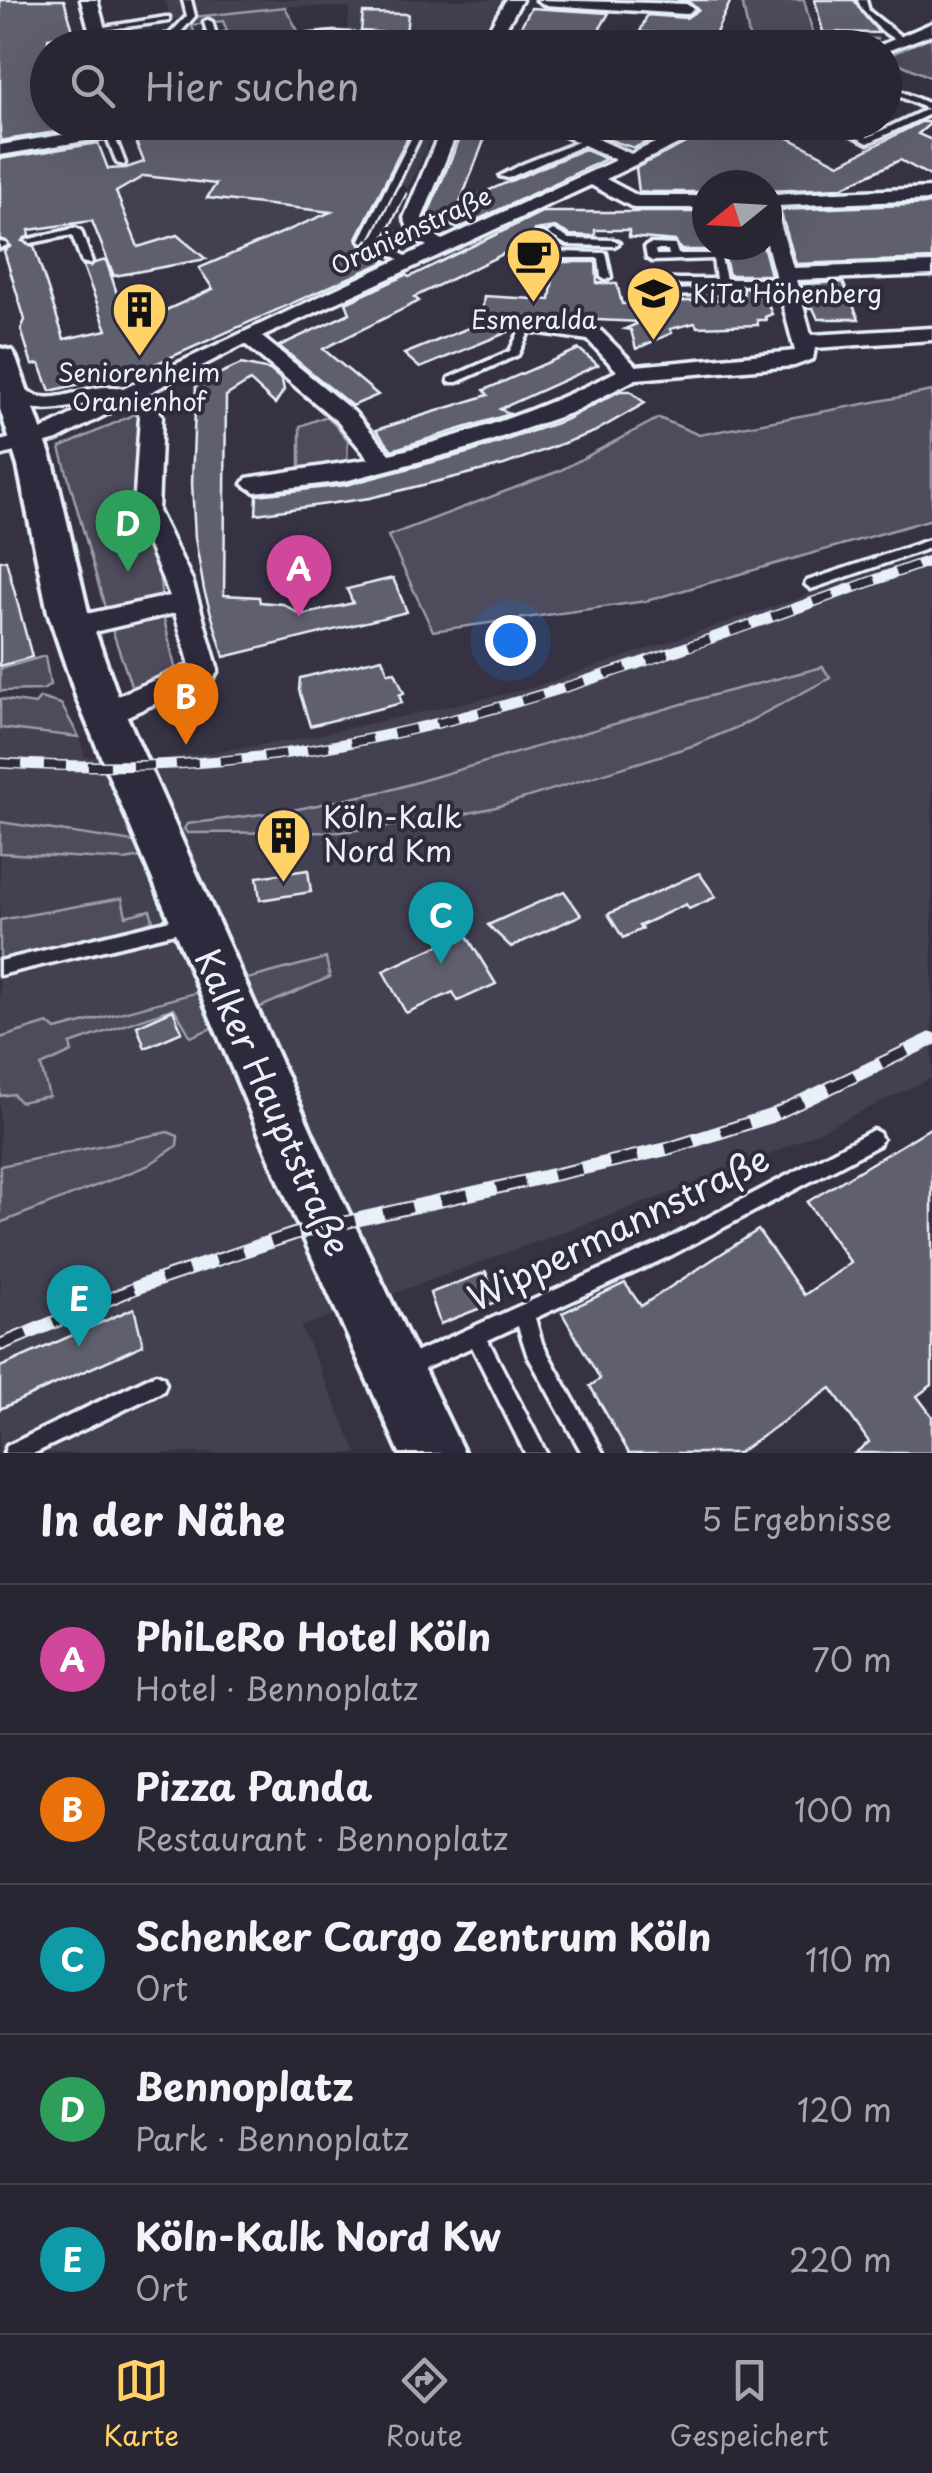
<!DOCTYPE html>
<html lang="de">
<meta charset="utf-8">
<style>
body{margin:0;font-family:"Playpen Sans",sans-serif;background:#302e3b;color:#f1f3f6}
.compass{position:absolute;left:692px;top:170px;width:90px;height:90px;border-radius:50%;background:#282633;box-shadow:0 10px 40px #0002;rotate:252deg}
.you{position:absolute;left:510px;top:640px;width:35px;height:35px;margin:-25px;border:8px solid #fff;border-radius:50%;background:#1a73e8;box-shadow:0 0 0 15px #1a73e833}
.badge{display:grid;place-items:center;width:65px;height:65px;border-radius:50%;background:#ffd166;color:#fff;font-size:32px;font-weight:700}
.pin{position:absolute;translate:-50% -82px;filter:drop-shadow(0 2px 5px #0008)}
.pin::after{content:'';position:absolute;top:52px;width:35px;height:30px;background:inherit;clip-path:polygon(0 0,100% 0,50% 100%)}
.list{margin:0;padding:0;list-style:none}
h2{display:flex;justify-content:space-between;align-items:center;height:130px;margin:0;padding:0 40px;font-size:42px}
h2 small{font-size:32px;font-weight:400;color:#a5a5ac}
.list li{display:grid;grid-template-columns:65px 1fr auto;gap:30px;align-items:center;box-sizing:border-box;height:150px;padding:0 40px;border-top:2px solid #44434e}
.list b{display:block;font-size:38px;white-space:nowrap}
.list p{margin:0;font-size:32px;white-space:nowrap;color:#a5a5ac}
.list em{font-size:32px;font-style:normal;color:#a5a5ac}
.icon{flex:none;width:55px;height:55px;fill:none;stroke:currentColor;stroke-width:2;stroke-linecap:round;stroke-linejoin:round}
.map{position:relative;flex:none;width:932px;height:1453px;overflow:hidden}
.search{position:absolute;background:#282633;box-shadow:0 10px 40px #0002;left:30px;right:30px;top:30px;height:110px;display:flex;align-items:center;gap:25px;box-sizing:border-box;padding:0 35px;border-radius:55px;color:#a5a5ac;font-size:38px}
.sheet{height:880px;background:#282633}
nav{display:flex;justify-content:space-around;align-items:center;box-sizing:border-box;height:140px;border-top:2px solid #44434e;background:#282633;font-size:28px;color:#a5a5ac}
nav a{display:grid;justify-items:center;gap:5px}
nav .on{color:#ffd166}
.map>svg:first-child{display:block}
</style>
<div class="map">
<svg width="932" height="1453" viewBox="0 0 932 1453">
<rect width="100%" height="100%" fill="#363244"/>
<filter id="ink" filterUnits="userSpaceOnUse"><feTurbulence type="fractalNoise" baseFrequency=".01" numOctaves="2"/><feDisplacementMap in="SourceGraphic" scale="20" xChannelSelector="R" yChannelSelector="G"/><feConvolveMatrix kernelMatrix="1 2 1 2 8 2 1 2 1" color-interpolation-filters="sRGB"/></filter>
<g filter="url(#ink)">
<g fill="#433f51">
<path d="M165 0H501L478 39 470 43 346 36 350 8 292 6 171 20Z"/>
<path d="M295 124 421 126 435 131 391 223 410 244 408 248 269 313 189 245 108 260 73 175 144 162 132 133Z"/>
<path d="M932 553V1078L746 1166 301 1327 357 1453H0V728L79 737 85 757 156 760 294 740 528 689Z"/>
</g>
<g fill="#4d4b5c" stroke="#9a9eaa" stroke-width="2.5">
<path d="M742 0H804L814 37 878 39 855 47H751Z"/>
<path d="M285 7 298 31 296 35 221 44 231 40 228 33 218 34 227 31 223 21 192 25 195 35H205L196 37 199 44 209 46 176 47 175 36 194 17Z"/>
<path d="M928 38 932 40V78L885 57Z"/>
<path d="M932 391V519L646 601 433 631 388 536 559 471 659 418 699 435Z"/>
<path d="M139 412 143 416 142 545 157 553 164 619 177 676 134 694 108 618 60 448Z"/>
<path d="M327 416 348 440 347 463 300 468V426Z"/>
<path d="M45 656 50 685 43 690 0 691V669Z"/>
<path d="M823 667 830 678 742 725 695 745 496 807 432 821 340 832 187 833 184 829 187 824 293 810 390 790 706 697Z"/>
<path d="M40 698 61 704 79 737 0 728V699L35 704Z"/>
<path d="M0 822 147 844 148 856 125 860 0 853Z"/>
<path d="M122 898 126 916 150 910 153 920 122 934 0 959V920Z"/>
<path d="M326 958 330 977 191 1037 174 1008 70 1044 72 1052 41 1066 49 1096 20 1102 13 1094 0 1096V1038L48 1023 56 1030Z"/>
<path d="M168 1132 178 1136 177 1146 147 1166 0 1223V1166Z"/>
</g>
<g fill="#605e6e" stroke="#e8f1f8" stroke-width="2.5" fill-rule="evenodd">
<path d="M0 0H64L74 34 48 38V122H91L92 126 0 141Z"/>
<path d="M677 0H731L714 37 640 32 647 15 686 18 698 10 688 1Z"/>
<path d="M815 0H854L879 33 823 32Z"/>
<path d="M531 8 609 13 599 30 640 36 639 48H509Z"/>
<path d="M363 13 408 14 406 34 361 31Z"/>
<path d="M643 122H690L634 148 604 138Z"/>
<path d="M727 122H758L839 164 921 122H932L918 134 932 140V177L900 160 841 188 767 191V185H707V192H639L636 168Z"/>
<path d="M301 124 412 129 357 238 366 258 379 255 387 261 142 370 50 391 40 364 32 365 21 329 25 320 4 251 11 246 0 238V159L98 143 108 169 126 168 144 162 134 137 293 128ZM144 176 216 184 207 198 331 212 199 268 213 289 164 311 125 318 106 260 83 266 107 330 64 339 34 246 22 241 30 235 29 230 92 221 114 276 206 259 177 235 138 247 116 192Z"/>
<path d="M464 128 488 130 460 203 584 149 606 159 458 229 427 216Z"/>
<path d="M932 204V259L796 264 780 210Z"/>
<path d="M542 212H707V250H681L675 241 629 237V230H595V236L570 235 555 227 534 230V239L414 297 419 301 323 349 378 395 352 406 279 346 350 313 346 303 406 275 409 277Z"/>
<path d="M722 245H763L771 275H729Z"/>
<path d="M555 262H596L597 283 617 284 622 304 734 299 743 296 744 288 762 289 772 314 765 317 766 320H757L758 325 697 327 695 323 670 329 672 333 636 349 631 330 625 329 641 322 488 315 508 332 420 368 404 354 481 323 484 296 550 300Z"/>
<path d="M843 282 859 319H818L813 308H807L801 284Z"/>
<path d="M579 349 598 365 500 409 510 414 392 450 376 430 488 395 484 390Z"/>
<path d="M241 364 270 370 282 380 284 390 275 404 250 381 226 396 224 595 259 597 260 602 283 604 301 615 353 603 347 589 393 578 407 612 224 657 204 590 195 538 192 483 196 384Z"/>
<path d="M620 391H630L645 403 594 432 504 465 370 498 256 514 257 495 346 485 471 452 565 420Z"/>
<path d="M6 560 32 657 0 666V561Z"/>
<path d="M382 658 388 673 395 672 404 693 399 695 402 703 310 726 299 690 300 678Z"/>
<path d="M308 870 311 892 260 900 257 877Z"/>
<path d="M699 873 716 897 689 909 686 904 639 926 642 929 623 938 608 914Z"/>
<path d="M564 891 581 915 511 947 488 925Z"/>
<path d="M465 933 496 984 458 1001 453 992 406 1013 383 971Z"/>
<path d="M173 1010 182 1032 145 1048 137 1026Z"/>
<path d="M932 1127V1385L917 1396 932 1416V1453H855L869 1442 831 1388 738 1453H629L590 1386 600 1379 562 1313 625 1283 641 1306 758 1230 804 1295 851 1263 807 1202Z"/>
<path d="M486 1272 496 1302 440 1324 430 1293Z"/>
<path d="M134 1308 143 1345 0 1409V1367Z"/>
</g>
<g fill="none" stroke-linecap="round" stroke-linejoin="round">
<defs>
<g id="lane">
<path d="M183 0H191L195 16 174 40H168V36L187 16Z"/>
<path d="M858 0H866L869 11 903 38V42C887 39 863 15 858 0Z"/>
<path d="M166 17H169V21L96 31 92 29Z"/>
<path d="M208 20 212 22 220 48H212L204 22Z"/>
<path d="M884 84 932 105V113L868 143 830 124 841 122 868 137 927 109 884 89Z"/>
<path d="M109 129 113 132 125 163 124 165 117 163 105 132Z"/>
<path d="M415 131 422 133 371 238 375 241 370 244 362 242 360 240Z"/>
<path d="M588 138 595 140 508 178 500 176 523 164Z"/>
<path d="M76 228 81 231 92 262 90 264 82 262 72 235 31 243 26 240Z"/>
<path d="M553 230 569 239 614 240 619 243 614 246 567 245 550 235 548 233Z"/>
<path d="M537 233H543L549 237 551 252 606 253 611 277 606 280 601 277 599 258H551L552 273 544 275 541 240 535 235Z"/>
<path d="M0 242 5 243 7 245 0 248Z"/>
<path d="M377 243H383L416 262 408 264 377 247Z"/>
<path d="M650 244 675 245 678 254H720L726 279H789L794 282 789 285 642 284 641 282 646 279H716L713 259 652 261 647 258 645 247ZM655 250H668L669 255H656Z"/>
<path d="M736 288 740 289V293L672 296 667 293 672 290Z"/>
<path d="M527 323 532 326 518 355 457 382H449V378L510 351 522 326Z"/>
<path d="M932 539V547L811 589 805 584 807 581Z"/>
<path d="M191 915 196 917 199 922 196 927 191 929 0 975V961Z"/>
<path d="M873 1130 879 1133 882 1139 879 1145 672 1255 535 1318 542 1343 603 1453H582L527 1354 518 1326 488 1340 546 1453H525L472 1347 406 1377 399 1374 396 1367 399 1360 660 1243Z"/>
<path d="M156 1374 163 1377 166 1384 163 1391 35 1453H4L7 1446Z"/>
</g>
<g id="street">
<path d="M81 0H97L110 48H94Z"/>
<path d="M506 0H522L494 48 335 43 214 48 222 43 335 33 481 43Z"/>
<path d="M537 0 686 4 694 9 686 14 545 5Z"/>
<path d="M932 23V34L884 52V48H874Z"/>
<path d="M165 35H177L181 48H165Z"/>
<path d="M228 122 220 127 128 134 0 155V145L128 124Z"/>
<path d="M444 122H461L422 218 426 228 442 240 616 160 563 135 505 127 497 122 567 125 631 154 700 122H723L606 179 638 196H707V208H634L591 185 262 337 354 412 390 454C469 434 544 409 617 371L588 340 520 330 517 326 520 322 601 331 636 366 795 351 767 244V195L932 188V200L775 206 793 268 932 263V275L796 280 811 335 932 328V340L815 348 813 359 794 366 636 379 573 412 470 448 345 481 255 492 243 484 247 478 369 459 338 422 245 344 145 395 162 415 158 511 192 580 218 670 214 677 114 722 104 725 94 722 90 714 94 706 190 665 175 613 72 637 63 634 59 627 63 620 72 617 170 596 134 511 140 416 128 403 57 440 0 456V441L41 430 96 402C61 409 26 420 1 388L12 381C23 384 29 395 41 397 68 401 96 380 123 389L427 246 411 235 404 218Z"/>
</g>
<path id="primary" d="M0 348 12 351 16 358 54 466 88 612 119 699 332 1178 464 1453H400L294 1216 77 699 48 612 18 466 0 409Z"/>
</defs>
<use href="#lane" stroke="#e8f1f8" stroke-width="7"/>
<use href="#street" stroke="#e8f1f8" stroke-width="7"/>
<use href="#primary" stroke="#e8f1f8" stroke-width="8"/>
<use href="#lane" fill="#2f2a3d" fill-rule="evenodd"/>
<use href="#street" fill="#2f2a3d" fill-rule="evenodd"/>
<use href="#primary" fill="#2f2a3d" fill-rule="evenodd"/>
<defs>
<path id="rail-far1" d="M0 763C101 769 202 767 302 751 519 717 726 631 932 560"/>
<path id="rail" d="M0 1345 143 1285 294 1234 667 1149 771 1116 932 1039"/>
</defs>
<use href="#rail-far1" stroke="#e8f1f8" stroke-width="11"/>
<use href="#rail" stroke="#e8f1f8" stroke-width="14"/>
<use href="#rail-far1" stroke="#2f2a3d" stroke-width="8" stroke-dasharray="22" stroke-linecap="butt"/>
<use href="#rail" stroke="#2f2a3d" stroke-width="10" stroke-dasharray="29" stroke-linecap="butt"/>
<defs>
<path id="lane-bridge-far1" d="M374 245 402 190"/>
<path id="lane-bridge" d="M371 250 375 242"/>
</defs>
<use href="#lane-bridge-far1" stroke="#e8f1f8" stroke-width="14" stroke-linecap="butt"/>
<use href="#lane-bridge" stroke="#e8f1f8" stroke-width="18" stroke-linecap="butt"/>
<use href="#lane-bridge-far1" stroke="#2f2a3d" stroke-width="9"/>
<use href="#lane-bridge" stroke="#2f2a3d" stroke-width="11"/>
</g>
</g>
<defs>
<symbol id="cafe-pin" viewBox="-11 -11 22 30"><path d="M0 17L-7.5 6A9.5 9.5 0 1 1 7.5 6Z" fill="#ffd166" stroke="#2f2a3d"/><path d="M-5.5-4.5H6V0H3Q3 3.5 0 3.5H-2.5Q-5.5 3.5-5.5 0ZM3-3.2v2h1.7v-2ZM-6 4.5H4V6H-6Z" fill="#111"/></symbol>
<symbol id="school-pin" viewBox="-11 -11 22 30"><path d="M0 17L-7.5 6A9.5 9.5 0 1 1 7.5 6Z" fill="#ffd166" stroke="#2f2a3d"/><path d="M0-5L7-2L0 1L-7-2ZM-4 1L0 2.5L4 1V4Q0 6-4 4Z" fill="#111"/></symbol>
<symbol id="building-pin" viewBox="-11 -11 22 30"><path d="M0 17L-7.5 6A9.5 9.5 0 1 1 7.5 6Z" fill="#ffd166" stroke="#2f2a3d"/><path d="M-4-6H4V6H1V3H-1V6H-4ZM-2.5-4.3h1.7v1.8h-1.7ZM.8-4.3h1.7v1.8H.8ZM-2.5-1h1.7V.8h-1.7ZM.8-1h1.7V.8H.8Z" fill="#111"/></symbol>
</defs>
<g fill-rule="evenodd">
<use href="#cafe-pin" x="502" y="224" width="63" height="86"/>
<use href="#school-pin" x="622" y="262" width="63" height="86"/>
<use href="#building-pin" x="108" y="278" width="63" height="86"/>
<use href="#building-pin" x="252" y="804" width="63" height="86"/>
</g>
<g text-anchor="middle" stroke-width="8" stroke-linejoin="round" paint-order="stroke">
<g font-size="25" fill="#e8f1f8" stroke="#2f2a3d">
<text transform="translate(411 231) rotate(-25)" y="9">Oranienstraße</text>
</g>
<g font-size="25" fill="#e8f1f8" stroke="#2f2a3d">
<text x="693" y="303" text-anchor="start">KiTa Höhenberg</text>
<text x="534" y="329">Esmeralda</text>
<text x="139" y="382">Seniorenheim<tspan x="139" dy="29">Oranienhof</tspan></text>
</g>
<g font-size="30" fill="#e8f1f8" stroke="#2f2a3d" text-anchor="start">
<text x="323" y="828">Köln-Kalk<tspan x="323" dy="34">Nord Km</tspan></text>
</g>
<g font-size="35" fill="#e8f1f8" stroke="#2f2a3d">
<text transform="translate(272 1103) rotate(66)" y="12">Kalker Hauptstraße</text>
<text transform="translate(619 1229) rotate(-26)" y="12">Wippermannstraße</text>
</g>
</g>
</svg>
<svg class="compass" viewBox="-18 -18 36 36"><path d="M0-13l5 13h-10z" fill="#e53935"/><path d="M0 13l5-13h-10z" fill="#a5a5ac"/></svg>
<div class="you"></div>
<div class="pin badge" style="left:299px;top:617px;background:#d1479c">A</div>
<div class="pin badge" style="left:186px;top:745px;background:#e8710a">B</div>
<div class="pin badge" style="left:441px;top:964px;background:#0f9aa8">C</div>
<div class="pin badge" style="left:128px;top:572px;background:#2e9e5b">D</div>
<div class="pin badge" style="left:79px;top:1347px;background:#0f9aa8">E</div>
<div class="search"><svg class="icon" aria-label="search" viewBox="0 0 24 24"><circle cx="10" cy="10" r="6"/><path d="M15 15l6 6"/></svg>Hier suchen</div>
</div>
<section class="sheet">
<h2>In der Nähe<small>5 Ergebnisse</small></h2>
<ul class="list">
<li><span class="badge" style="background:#d1479c">A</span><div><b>PhiLeRo Hotel Köln</b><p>Hotel · Bennoplatz</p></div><em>70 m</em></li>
<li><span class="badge" style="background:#e8710a">B</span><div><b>Pizza Panda</b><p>Restaurant · Bennoplatz</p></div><em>100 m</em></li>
<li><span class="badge" style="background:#0f9aa8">C</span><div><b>Schenker Cargo Zentrum Köln</b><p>Ort</p></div><em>110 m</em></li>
<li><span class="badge" style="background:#2e9e5b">D</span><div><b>Bennoplatz</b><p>Park · Bennoplatz</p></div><em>120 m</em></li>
<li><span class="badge" style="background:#0f9aa8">E</span><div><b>Köln-Kalk Nord Kw</b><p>Ort</p></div><em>220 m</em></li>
</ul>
</section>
<nav>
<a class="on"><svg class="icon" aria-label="map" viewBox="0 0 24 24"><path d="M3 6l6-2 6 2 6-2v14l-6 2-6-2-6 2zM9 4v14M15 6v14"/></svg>Karte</a>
<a><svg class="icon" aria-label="directions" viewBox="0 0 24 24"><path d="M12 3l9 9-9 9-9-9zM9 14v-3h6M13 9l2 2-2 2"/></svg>Route</a>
<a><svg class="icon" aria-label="saved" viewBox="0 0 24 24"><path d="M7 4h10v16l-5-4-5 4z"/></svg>Gespeichert</a>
</nav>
